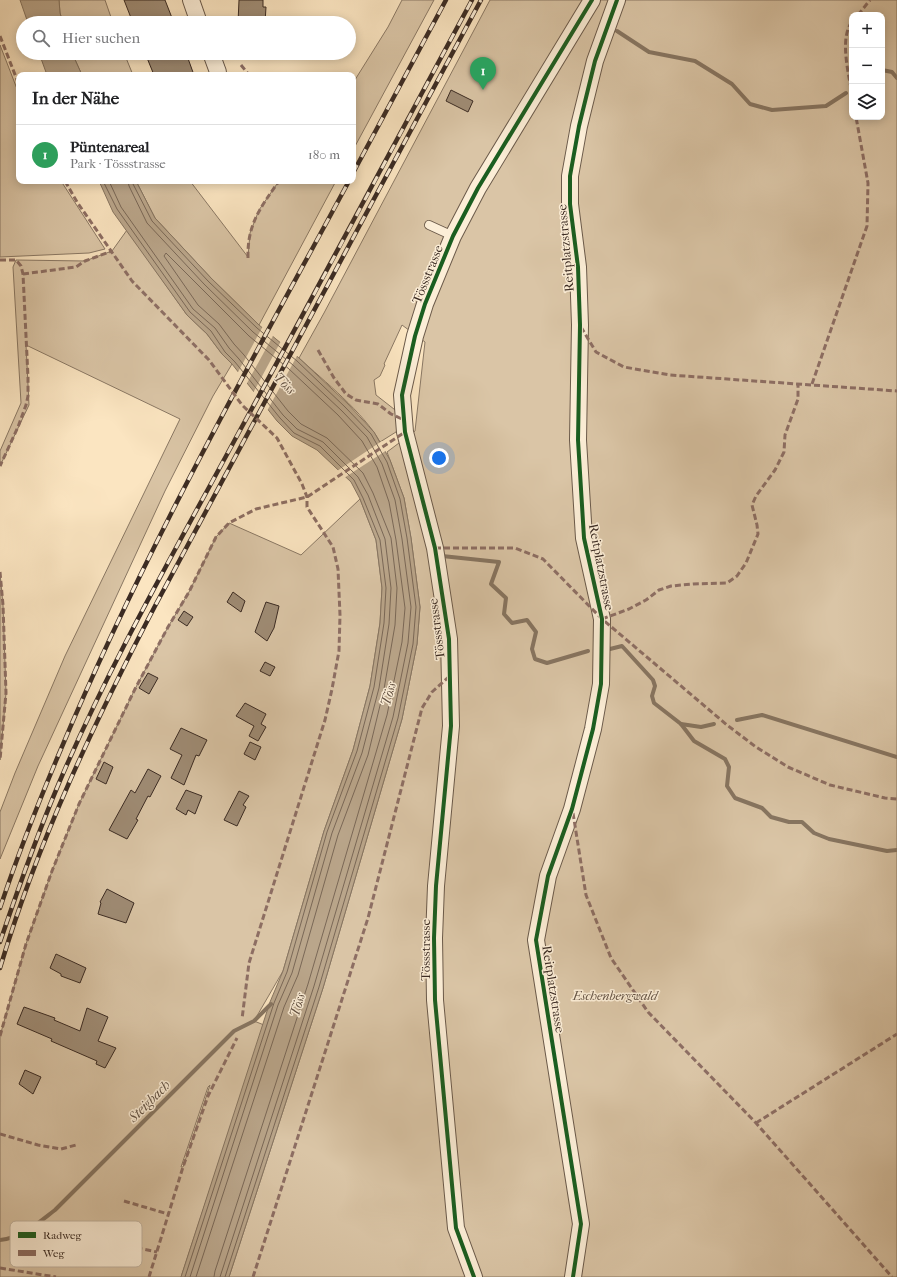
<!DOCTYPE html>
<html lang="de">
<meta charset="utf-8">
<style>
body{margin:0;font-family:"IM FELL French Canon",serif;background:#f2f2f2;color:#202124}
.controls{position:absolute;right:12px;top:12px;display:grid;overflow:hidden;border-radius:8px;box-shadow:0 2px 10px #0003}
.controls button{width:36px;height:36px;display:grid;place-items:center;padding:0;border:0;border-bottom:1px solid #e0e0e0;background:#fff;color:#202124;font:20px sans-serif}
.you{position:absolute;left:439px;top:458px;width:14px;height:14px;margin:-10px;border:3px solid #fff;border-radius:50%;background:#1a73e8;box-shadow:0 0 0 6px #1a73e833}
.badge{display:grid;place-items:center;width:26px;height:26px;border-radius:50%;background:#d93025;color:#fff;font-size:13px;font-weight:700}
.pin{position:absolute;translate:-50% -33px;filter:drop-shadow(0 1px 2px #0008)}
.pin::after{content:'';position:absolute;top:21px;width:14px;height:12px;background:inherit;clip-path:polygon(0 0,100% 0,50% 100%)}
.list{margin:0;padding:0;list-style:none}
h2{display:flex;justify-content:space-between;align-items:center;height:52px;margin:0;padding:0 16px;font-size:17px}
h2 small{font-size:13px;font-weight:400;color:#757577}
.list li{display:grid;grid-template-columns:26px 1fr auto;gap:12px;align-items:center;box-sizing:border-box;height:60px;padding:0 16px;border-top:1px solid #e0e0e0}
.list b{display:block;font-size:15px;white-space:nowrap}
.list p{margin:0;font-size:13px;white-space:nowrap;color:#757577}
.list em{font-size:13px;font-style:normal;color:#757577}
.icon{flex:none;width:22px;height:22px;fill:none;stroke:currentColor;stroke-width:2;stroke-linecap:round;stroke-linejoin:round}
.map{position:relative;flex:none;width:897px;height:1277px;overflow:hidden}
.search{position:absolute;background:#fff;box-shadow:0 2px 10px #0003;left:16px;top:16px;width:340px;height:44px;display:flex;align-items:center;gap:10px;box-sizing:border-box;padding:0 14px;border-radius:22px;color:#757577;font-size:15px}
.panel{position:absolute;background:#fff;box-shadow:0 2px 10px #0003;left:16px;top:72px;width:340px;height:112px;border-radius:8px}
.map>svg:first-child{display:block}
</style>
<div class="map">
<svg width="897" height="1277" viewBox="0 0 897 1277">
<rect width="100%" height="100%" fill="#fbe5c1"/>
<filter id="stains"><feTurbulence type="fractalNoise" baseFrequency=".005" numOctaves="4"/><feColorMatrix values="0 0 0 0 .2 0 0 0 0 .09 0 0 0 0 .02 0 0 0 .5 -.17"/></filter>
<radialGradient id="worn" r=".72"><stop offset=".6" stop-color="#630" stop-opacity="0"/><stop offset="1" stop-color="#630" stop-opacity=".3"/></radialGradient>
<g fill="#dac5a6" stroke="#8a7864" fill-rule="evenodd">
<path d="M59 0H105L113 23H63L60 13Z"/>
<path d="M402 0H434L353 150V83L388 27Z"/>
<path d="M490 0H897V1277H229L323 988 402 719 417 644 420 607 411 538 404 498 387 452 415 431 425 342 402 325 384 364 385 365 380 376 374 380 376 395 399 413 402 423 396 432 380 442C364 413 324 381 299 358L324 313ZM852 15H882V117H852Z"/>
<path d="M0 45 19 94V181H61L105 249 89 253 0 257Z"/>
<path d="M72 53H124L133 75H82Z"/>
<path d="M136 181H190L248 257 250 233 259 210 279 181H336L259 325 211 278 155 218Z"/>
<path d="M127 230 187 315 207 334 222 354 232 364 213 396 165 491 38 766 0 859V812L15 773 65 656 180 419 26 345 29 405 0 466V451L21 403 13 267 16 260 85 261 112 251Z"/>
<path d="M360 499 376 540 382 588 380 623 370 686 353 750 324 831 283 971 254 1021 264 1025 181 1277H0V1036L26 944 52 871 79 804 135 689 168 627 189 592 216 537 229 523 301 555ZM210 1085 183 1167H181L208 1087Z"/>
<path d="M0 573 3 605 6 693 0 760Z"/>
</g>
<g fill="#baa68b" stroke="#877561">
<path d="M20 0H59L60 13 63 23H28Z"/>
<path d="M39 53H72L82 75H47Z"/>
<path d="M99 181H136L155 218 211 278 259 325 299 358 348 404 374 432 390 460 404 498 411 538 420 607 417 644 402 719 323 988 229 1277H181L270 1002 283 971 324 831 353 750 370 686 380 623 382 588 376 540 360 499 351 482 317 450 292 436 277 421 232 364 222 354 207 334 187 315 113 212Z"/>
</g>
<g fill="#fbe5c1">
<path d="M263 326 274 334 246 385 237 374Z"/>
<path d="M281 341 298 354 267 411 253 393Z"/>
<path d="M382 441 387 450 344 478 337 471Z"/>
</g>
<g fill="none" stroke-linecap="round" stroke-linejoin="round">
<g stroke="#7a6857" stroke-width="1">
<path d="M103 181 117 209 190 312 211 331 225 352 235 362 280 418 294 433 320 446 354 480 363 498 380 540 386 588 384 623 374 687 357 751 327 832 287 972 274 1003 185 1277"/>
<path d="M109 181 121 207 193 309 215 328 229 348 239 359 283 415 297 429 323 442 358 477 368 495 385 539 391 588 389 624 379 688 362 753 332 833 292 973 278 1005 190 1277"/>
<path d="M128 181 129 186 147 223 204 284 253 332 293 365 342 411 367 437 382 464 395 500 402 539 411 607 408 643 393 717 314 986 220 1277"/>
<path d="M133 181V184L152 221 208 281 257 328 297 361 345 407 371 434 387 462 400 499 407 538 416 607 413 644 398 718 319 987 225 1277"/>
<path d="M196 1277 284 1007 298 975 338 835 368 755 384 689 395 625 397 588 391 538 373 493 363 473 327 438 301 424 288 411 244 355 234 344 219 324 198 305 164 256 166 253 249 336 289 369 338 415 362 441 377 467 389 502 396 540 405 608 402 642 387 715 308 984 215 1271 214 1277"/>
</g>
<g stroke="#877561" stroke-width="4">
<path d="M617 31 649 52 695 61 732 84 750 104 772 110 826 106 846 93"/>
<path d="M882 70 892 72 897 78"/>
<path d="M442 556 499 562 491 584 506 598 504 614 512 623 527 620 536 632 532 649 535 659 547 663 588 651"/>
<path d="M606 650 622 646 653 680 655 686 652 696 654 703 681 724 694 741 725 759 729 767 727 786 735 798 762 808 771 817 789 822H802L814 833 829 839 887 851 897 850"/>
<path d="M737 720 762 715 897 757"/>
<path d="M681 724 701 727 714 724"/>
<path d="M0 1240C22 1238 38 1223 55 1210L234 1031 254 1021 271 1004"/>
</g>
</g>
<g fill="#9f8c75" stroke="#3b2b23">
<path d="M124 0H165L174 23H133Z"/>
<path d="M239 0H263V7H266L265 23H238Z"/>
<path d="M145 53H186L194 75H154Z"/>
<path d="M451 90 473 101 468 112 446 101Z"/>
<path d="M233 592 245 601 241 612 227 602Z"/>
<path d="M266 602 279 606 274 628 267 641 255 632Z"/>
<path d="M184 611 193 617 187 626 178 620Z"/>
<path d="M265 662 275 667 270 676 260 671Z"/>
<path d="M148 673 158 678 149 694 139 688Z"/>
<path d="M245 703 266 714 261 724 266 727 258 741 249 736 254 726 236 716Z"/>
<path d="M181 728 207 740 199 756 196 755 184 785 171 778 182 755 170 749Z"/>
<path d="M250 742 261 747 255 760 244 754Z"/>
<path d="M104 762 113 767 106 784 96 779Z"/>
<path d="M148 769 161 776 150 797 148 796 136 819 138 820 127 839 109 830 131 790 135 793Z"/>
<path d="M186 790 202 796 195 814 188 810 186 815 176 809Z"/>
<path d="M239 791 249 796 243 805 246 807 237 826 224 820Z"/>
<path d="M107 889 134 903 126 923 98 914 101 903 100 902Z"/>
<path d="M56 954 86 968 80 983 61 976V974L50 968Z"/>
<path d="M24 1007 55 1018 54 1020 80 1031 87 1008 108 1017 98 1041 116 1048 105 1068 96 1064 97 1061 51 1041 52 1039 17 1024Z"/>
<path d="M25 1070 41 1077 33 1094 19 1084Z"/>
</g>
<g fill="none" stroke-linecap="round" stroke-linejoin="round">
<defs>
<path id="service" d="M429 225 453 236"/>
<g id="minor">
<path d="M191 0 199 23"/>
<path d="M211 53 218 72"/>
<path d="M474 1277 456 1228 435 1000 434 938 436 886 451 726 449 639 435 548 405 432 402 395 415 336 425 304 453 236 478 188 592 0"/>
<path d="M573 1277 581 1224 536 940 548 876 572 809 593 729 601 684 602 619 584 538 578 440 580 325 578 267 570 204V176L579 126 595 61 617 0"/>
</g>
</defs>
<use href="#service" stroke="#6b5a4a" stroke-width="10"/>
<use href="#minor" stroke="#6b5a4a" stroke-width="18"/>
<use href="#service" stroke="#fceed7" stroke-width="8"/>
<use href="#minor" stroke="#fceed7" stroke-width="16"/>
<defs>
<g id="rail">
<path d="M353 173 446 0"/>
<path d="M0 908C18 854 39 801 61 749 143 553 248 368 349 181"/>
<path d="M0 942C18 889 37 835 59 783 110 663 176 549 238 434 317 290 394 145 472 0"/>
<path d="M0 968C38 841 94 723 155 606L481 0"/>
</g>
</defs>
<use href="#rail" stroke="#3b2b23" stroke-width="4.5"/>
<use href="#rail" stroke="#fceed7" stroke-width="3" stroke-dasharray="9" stroke-linecap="butt"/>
<g stroke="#8d6e63" stroke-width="3" stroke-dasharray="6 3" stroke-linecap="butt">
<path d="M858 15 870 0"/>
<path d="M852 22C839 38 849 75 852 94"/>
<path d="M0 36 19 85"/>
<path d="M241 65 249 75"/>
<path d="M65 181 77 202 132 281 209 360 242 405 277 438 302 484 307 497V507L333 547 338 569 340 615 339 651 332 689 325 720 249 963 242 1019"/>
<path d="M248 258C247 224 261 207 279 181"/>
<path d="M0 260H16L21 266 23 274 28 377V396L26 405 18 427 0 466"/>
<path d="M23 274 76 267 85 261 112 251"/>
<path d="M581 327 596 352 624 367 670 375 897 391"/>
<path d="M318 350 334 378 346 394 356 400 378 404 391 414 404 420"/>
<path d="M812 384 867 226 868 183 856 117"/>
<path d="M435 548H515L543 559 602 619 727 725 756 747 788 767 830 785 885 798 897 799"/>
<path d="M0 572 3 605 6 693 0 760"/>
<path d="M602 619 629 609 646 600 659 590 671 586 693 584 727 583 737 576 746 563 758 534 757 525 752 505 756 496 775 470 784 452 785 435 798 399V383"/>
<path d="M573 813 586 895 611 958 648 1012 756 1123 892 1277"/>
<path d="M0 1036 26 944 52 871 79 804 135 689 168 627 189 592 216 537 229 523 256 509 307 497 405 432"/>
<path d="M756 1123 897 1034"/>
<path d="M0 1134 38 1145 61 1149 76 1145"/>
<path d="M124 1201 168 1214"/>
<path d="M66 1233 157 1252"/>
<path d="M0 1268 56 1277"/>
<path d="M149 1277 183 1167 208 1096 237 1038"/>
<path d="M253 1277 368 918 422 708 432 692 451 675"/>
</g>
<defs>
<g id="cycleway">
<path d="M474 1277 456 1228 435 1000 434 938 436 886 451 726 449 639 435 548 405 432 402 395 415 336 425 304 453 236 478 188 592 0"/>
<path d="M573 1277 581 1224 536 940 548 876 572 809 593 729 601 684 602 619 584 538 578 440 580 325 578 267 570 204V176L579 126 595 61 617 0"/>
</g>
</defs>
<use href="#cycleway" stroke="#fceed7" stroke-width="6"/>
<use href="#cycleway" stroke="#1b5e20" stroke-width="4"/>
</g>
<g text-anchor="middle" stroke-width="3" stroke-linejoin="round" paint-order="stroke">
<g font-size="13" fill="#3b2b23" stroke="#fceed7">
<text transform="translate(565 248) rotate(-95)" y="5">Reitplatzstrasse</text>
<text transform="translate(427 274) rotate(-68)" y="5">Tössstrasse</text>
<text transform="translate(602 567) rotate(79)" y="5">Reitplatzstrasse</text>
<text transform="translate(436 629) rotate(-97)" y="5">Tössstrasse</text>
<text transform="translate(425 950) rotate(-90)" y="5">Tössstrasse</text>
<text transform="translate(554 989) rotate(81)" y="5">Reitplatzstrasse</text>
</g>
<g font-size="13" font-style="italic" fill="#635244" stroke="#fceed7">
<text x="615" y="1000">Eschenbergwald</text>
</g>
<g font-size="14" font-style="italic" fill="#615042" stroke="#fceed7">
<text transform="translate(285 383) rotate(45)" y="5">Töss</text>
<text transform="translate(388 694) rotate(-74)" y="5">Töss</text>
<text transform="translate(297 1005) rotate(-74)" y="5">Töss</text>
<text transform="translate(149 1101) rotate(-45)" y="5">Steigbach</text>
</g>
</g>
<rect x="10" y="1221" width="132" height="46" rx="6" fill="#fceed7" stroke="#c2b4a1" stroke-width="1"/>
<rect x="18" y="1232" width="18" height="6" fill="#1b5e20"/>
<rect x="18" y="1250" width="18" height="6" fill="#8d6e63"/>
<g font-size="11" fill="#3b2b23">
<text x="43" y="1239">Radweg</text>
<text x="43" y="1257">Weg</text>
</g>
<rect width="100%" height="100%" filter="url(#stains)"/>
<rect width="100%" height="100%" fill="url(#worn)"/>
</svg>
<div class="controls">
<button>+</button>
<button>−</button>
<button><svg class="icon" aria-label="layers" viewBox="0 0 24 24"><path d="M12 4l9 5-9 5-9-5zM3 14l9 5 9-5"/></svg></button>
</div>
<div class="you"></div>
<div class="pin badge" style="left:483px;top:90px;background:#2e9e5b">1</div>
<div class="search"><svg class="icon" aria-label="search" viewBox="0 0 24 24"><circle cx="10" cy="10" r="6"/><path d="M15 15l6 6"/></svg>Hier suchen</div>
<section class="panel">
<h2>In der Nähe<small></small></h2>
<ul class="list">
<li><span class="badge" style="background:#2e9e5b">1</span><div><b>Püntenareal</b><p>Park · Tössstrasse</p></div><em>180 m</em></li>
</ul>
</section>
</div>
